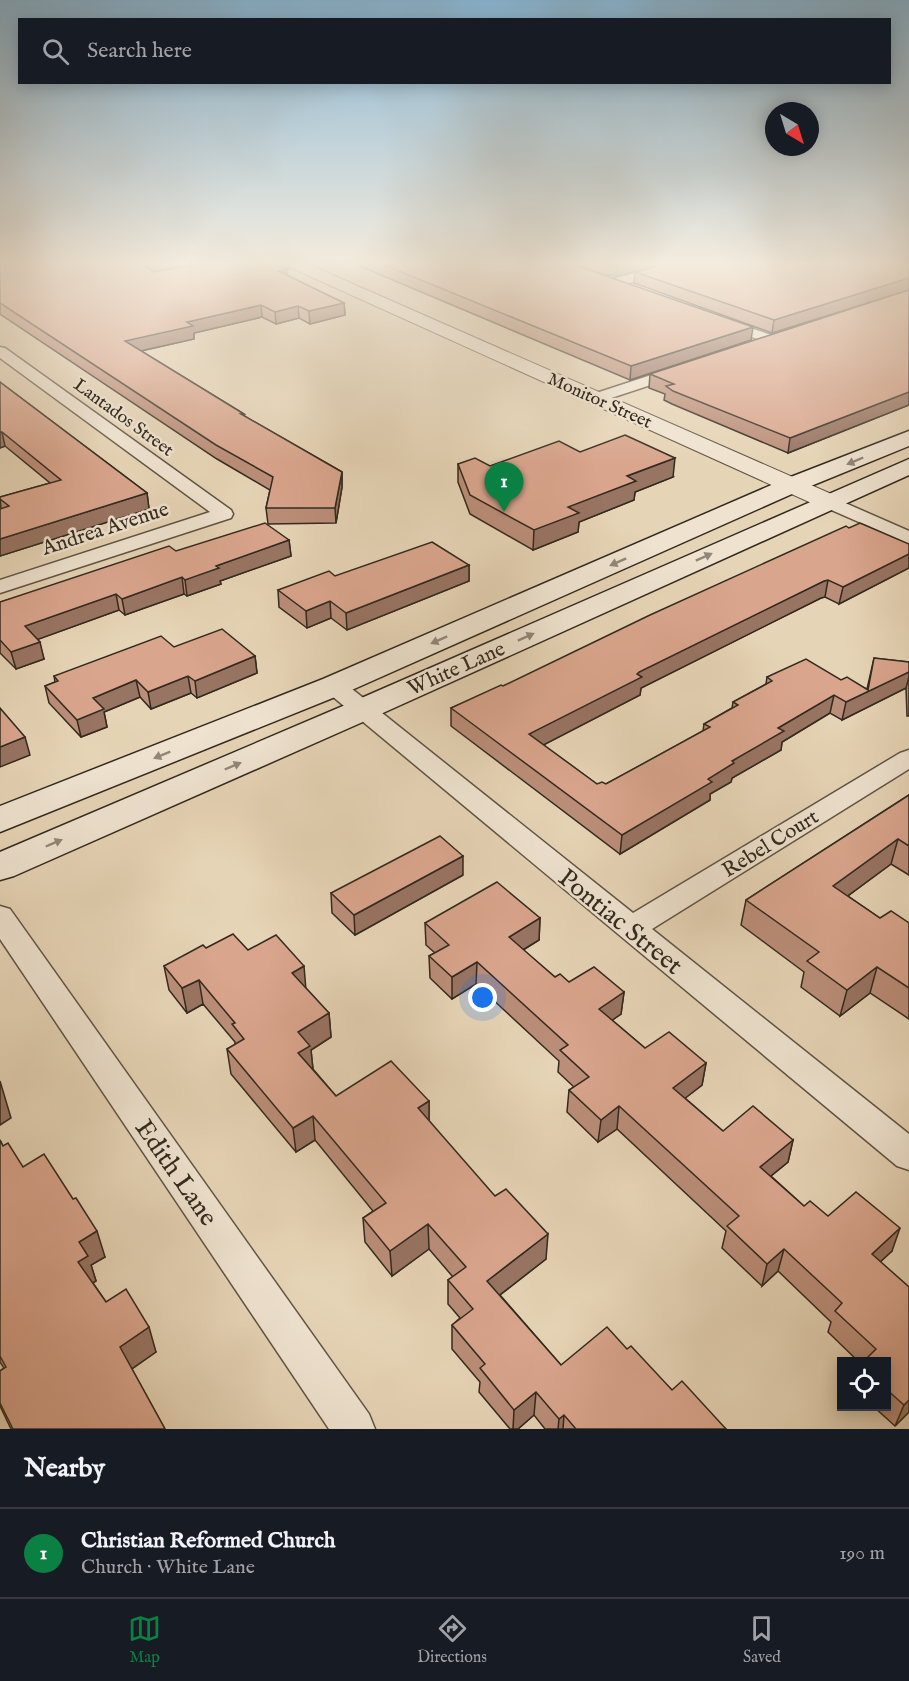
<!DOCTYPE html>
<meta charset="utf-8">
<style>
body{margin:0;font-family:"IM FELL English",serif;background:#20242c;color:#f1f3f6}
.controls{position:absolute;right:18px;bottom:18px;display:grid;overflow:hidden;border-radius:0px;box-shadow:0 3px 15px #0003}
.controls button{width:54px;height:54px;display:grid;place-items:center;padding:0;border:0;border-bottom:2px solid #363941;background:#171b24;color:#f1f3f6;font:30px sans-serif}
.compass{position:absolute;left:765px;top:102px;width:54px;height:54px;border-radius:50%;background:#171b24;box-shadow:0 3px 15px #0003;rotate:142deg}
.you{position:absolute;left:483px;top:998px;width:21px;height:21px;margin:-15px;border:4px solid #fff;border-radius:50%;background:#1a73e8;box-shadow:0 0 0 9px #1a73e833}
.badge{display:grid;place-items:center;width:39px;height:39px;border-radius:50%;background:#0b8043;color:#fff;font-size:20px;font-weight:700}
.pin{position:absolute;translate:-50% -50px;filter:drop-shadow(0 2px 3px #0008)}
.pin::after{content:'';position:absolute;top:32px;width:21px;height:18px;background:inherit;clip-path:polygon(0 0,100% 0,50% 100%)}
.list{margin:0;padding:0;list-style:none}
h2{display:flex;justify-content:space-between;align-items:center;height:78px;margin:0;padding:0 24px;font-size:26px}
h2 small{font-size:20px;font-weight:400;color:#9ea1a6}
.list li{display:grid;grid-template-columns:39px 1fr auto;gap:18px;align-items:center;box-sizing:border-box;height:90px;padding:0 24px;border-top:2px solid #363941}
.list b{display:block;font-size:22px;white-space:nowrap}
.list p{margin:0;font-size:20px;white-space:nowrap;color:#9ea1a6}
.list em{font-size:20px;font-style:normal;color:#9ea1a6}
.icon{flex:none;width:33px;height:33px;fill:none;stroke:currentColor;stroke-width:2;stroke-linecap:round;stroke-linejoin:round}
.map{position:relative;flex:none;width:909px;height:1429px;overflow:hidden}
.search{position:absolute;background:#171b24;box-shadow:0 3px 15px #0003;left:18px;right:18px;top:18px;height:66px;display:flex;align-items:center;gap:15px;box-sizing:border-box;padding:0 21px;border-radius:0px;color:#9ea1a6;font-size:22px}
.sheet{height:168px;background:#171b24}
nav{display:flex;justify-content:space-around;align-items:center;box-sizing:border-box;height:84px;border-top:2px solid #363941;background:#171b24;font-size:16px;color:#9ea1a6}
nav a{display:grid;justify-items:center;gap:3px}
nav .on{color:#0b8043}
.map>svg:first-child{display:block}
</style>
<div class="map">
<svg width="909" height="1429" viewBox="0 0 909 1429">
<rect width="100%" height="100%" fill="#e6d4b6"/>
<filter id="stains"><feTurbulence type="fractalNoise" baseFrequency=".00333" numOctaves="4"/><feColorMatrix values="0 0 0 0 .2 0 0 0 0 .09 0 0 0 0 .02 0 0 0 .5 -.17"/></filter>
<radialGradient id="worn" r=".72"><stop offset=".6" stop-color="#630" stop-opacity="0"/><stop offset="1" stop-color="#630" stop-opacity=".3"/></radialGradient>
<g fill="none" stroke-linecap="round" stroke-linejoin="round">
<defs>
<g id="minor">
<path d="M680 262H699L697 265 613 287 607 283 608 280Z"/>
<path d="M721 318 777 337 779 340 772 344 716 325 714 322 716 319Z"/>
<path d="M0 347 5 348 231 510 233 514 231 518 0 593V580L210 512 0 358Z"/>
<path d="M679 366 684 368 687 371 684 374 596 403 588 398 590 395Z"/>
<path d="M827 495 909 531V544L820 505 818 501 820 497Z"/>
<path d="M334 679 342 681 633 913 900 753 909 750V769L652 929 909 1134V1170L897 1166 326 691 322 686 326 681Z"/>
<path d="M0 906 10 909 369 1414 375 1429H329L0 939Z"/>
</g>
<path id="tertiary" d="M283 262H303L836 496 839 501 836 506 827 508 818 506 285 265Z"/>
<g id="secondary">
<path d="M909 431V446L801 490 345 693 0 832V806L323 679 783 480Z"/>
<path d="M909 459V475L374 717 14 876 0 880V852L350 703Z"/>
</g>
</defs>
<use href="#minor" stroke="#605445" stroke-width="3"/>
<use href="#tertiary" stroke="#605445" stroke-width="2"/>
<use href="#secondary" stroke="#332a1f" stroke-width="3"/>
<use href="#minor" fill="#efe3d0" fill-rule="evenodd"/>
<use href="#tertiary" fill="#efe3d0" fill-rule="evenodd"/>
<use href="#secondary" fill="#efe3d0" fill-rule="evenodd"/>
</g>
<g fill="#bb8e79" stroke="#332a1f" stroke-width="1.5">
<path d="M0 262 289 269 286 270 287 275 344 303 345 315 310 324 299 318 276 324 262 317 194 333V339L141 351 244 414V416L342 472V487L336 523 268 524 266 508 270 490 217 459 0 314Z"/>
<path d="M350 262H566L751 340 630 380Z"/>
<path d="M568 262H909V290L772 333 634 283 635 272 636 271 616 276 602 274Z"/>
<path d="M909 290V405L788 453 672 404 664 400 665 394 649 388 650 374Z"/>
<path d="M0 382 147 493 149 509 0 556V509H1L0 497 50 483 5 446 0 448Z"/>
<path d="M580 452 673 477 635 492 634 500 579 522 578 532 533 550 470 514 458 482V464L490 466Z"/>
<path d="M289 540 291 556 220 581 221 584 187 596 184 594 125 615 119 610 38 639 44 659 16 669 0 653V602L176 551Z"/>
<path d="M909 544V568L839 604 825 597 821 598 641 688 640 695 543 745 597 784H606L703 731 704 724 732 708 733 702 766 684 767 677 841 680 867 689 874 658 909 662V716H907L906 688 842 720 830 713 782 742 781 750 732 778 731 782 710 794V800L620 854 451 726V708L503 686Z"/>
<path d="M469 565V581L347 630 331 618 307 628 279 607 278 590 335 576Z"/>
<path d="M174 647 255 656 257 673 197 698 191 693 151 709 140 697 104 712 107 727 81 737 49 703 45 686 55 682 54 676Z"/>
<path d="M909 795V875L891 864 848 896 880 918 909 923V1019L870 993 840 1016 801 987 804 972 741 925 746 900Z"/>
<path d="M463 875 355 935 332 913 331 893Z"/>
<path d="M540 918 539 940 523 950 555 977 569 982 624 992 621 1014 612 1020 645 1048 706 1063 702 1085 685 1098 723 1131 793 1140 788 1162 771 1176 804 1206 828 1216 892 1251 880 1262 909 1287V1412L895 1426 874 1407H886V1362H859L828 1332 831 1322 778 1271 762 1286 722 1248 726 1231 617 1129 598 1142 567 1112 569 1090 574 1087 558 1072 559 1061 476 984 452 999 430 978 429 956 435 953 426 945 425 923Z"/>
<path d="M206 948 248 950 306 988 329 1013 331 1037 311 1050 313 1069 336 1096 429 1101V1121L546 1259 500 1295 561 1365 627 1349 672 1390 726 1429H545L534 1415 518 1429H510L479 1392 480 1382 452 1349V1325L460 1318 448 1304V1280L453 1277 429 1249 392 1276 365 1242 363 1218 373 1211 315 1140 296 1152 231 1074 227 1049 235 1045V1042L203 1004 187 1013 169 990 164 966Z"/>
<path d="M0 1140 3 1146 105 1257 91 1265 96 1281 93 1283 106 1302 156 1352 132 1369 165 1429H11L0 1406V1371L4 1368 0 1362Z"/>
</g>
<g fill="#987463" stroke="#332a1f" stroke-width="1.5">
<path d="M152 262H210L148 277 146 266Z"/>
<path d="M270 262H288L289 269 286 270 287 281Z"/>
<path d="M313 262H323L313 264Z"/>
<path d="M629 262H684H677L616 276 617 264Z"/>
<path d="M909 278V290L772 333 774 320Z"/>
<path d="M344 303 345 315 310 324 309 311Z"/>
<path d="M261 305 262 317 194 333V339L127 354 125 341 187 322Z"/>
<path d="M298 306 299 318 276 324 275 312Z"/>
<path d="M753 327 751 340 630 380 631 366Z"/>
<path d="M909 392V405L788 453 790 438Z"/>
<path d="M0 432H2L5 446 0 448Z"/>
<path d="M675 458 673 477 635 492 634 500 579 522 578 532 533 550 534 530 568 507 627 476Z"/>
<path d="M342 472V487L336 523 335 508Z"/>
<path d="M147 493 149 509 0 556V539Z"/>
<path d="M289 540 291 556 220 581 221 584 187 596 185 580 216 566Z"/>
<path d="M909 554V568L839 604 843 587Z"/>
<path d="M469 565V581L347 630 346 613Z"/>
<path d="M182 577 184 594 125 615 122 599Z"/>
<path d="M828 580 825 597 821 598 641 688 640 695 528 753 529 734 639 672 824 581Z"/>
<path d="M116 594 119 610 28 643 25 626Z"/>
<path d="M330 601 331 618 307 628 306 611Z"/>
<path d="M40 642 44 659 16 669 11 652Z"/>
<path d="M255 656 257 673 197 698 195 681Z"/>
<path d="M909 672V677L906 688 842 720 846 702Z"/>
<path d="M188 676 191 693 151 709 148 692Z"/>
<path d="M136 680 140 697 104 712 107 727 81 737 77 720 93 698Z"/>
<path d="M834 695 830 713 782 742 781 750 732 778 731 782 710 794V800L620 854 622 835 708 779 778 728Z"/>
<path d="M25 737 30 755 0 767V747Z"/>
<path d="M898 839 891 864 827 911 833 886Z"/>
<path d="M463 856V875L355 935 354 915Z"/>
<path d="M540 918 539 940 508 959 509 937Z"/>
<path d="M477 962 476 984 452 999V977Z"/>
<path d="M304 966 306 990 292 973Z"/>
<path d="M877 967 870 993 840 1016 847 990Z"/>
<path d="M199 980 203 1004 187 1013 182 988Z"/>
<path d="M624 992 621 1014 597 1031 599 1009Z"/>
<path d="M329 1013 331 1037 311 1050 313 1070 298 1053V1032Z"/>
<path d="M706 1063 702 1085 670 1110 673 1088Z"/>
<path d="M0 1081 11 1118 0 1125Z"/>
<path d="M429 1101V1126L418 1108Z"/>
<path d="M619 1106 617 1129 598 1142 601 1120Z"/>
<path d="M313 1116 315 1140 296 1152 293 1128Z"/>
<path d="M793 1140 788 1162 755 1189 760 1167Z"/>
<path d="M428 1224 429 1249 392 1276 390 1251Z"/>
<path d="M900 1228 892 1251 865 1276 872 1254Z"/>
<path d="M97 1231 105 1257 91 1265 96 1281 86 1287 78 1262 79 1242Z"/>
<path d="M548 1234 546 1259 487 1305V1281Z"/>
<path d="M784 1249 778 1271 762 1286 767 1264Z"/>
<path d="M149 1327 156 1352 127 1372 120 1347Z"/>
<path d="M536 1392 534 1415 518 1429H513L514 1410Z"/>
<path d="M909 1400V1412L895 1426 904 1405Z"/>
<path d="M564 1415 563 1429H558L559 1419Z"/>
</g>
<g fill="#d9a58d" stroke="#332a1f" stroke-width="1.5">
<path d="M0 262H152L146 266 153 272 210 262H270L286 269 278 271 344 303 309 311 298 306 275 312 261 305 187 322 193 326 125 341 244 414H241L342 472 335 508H266L273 477 216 445 0 303Z"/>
<path d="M377 262H566L753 327 631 366Z"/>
<path d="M601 262H629L617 264Z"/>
<path d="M675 262H909V278L774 320 635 272Z"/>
<path d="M909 290V392L790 438 673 391 666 386 674 384 650 374Z"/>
<path d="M0 382 147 493 0 539V509L9 506 0 499V497L61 480 2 432H0Z"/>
<path d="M625 435 675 458 627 476 636 481 568 507 579 513 534 530 470 495 458 464 475 458 490 466 559 441 580 452Z"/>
<path d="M265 523 289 540 216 566 219 568 185 580 182 577 122 599 116 594 25 626 40 642 11 652 0 640V602L169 546 176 551Z"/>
<path d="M860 523 909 544V554L843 587 828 580 824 581 639 672 637 674 642 677 529 734 597 784 602 782 606 784 710 727 704 724 738 705 733 702 772 681 767 677 806 659 841 680 847 677 868 690 874 658 909 662V672L846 702 834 695 778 728 784 731 732 761 734 763 708 779 712 782 622 835 451 708 501 685 503 686 650 615 846 526 849 528Z"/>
<path d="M432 542 469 565 346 613 330 601 306 611 278 590 329 571 335 576Z"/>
<path d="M222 629 255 656 195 681 188 676 148 692 136 680 93 698 104 709 77 720 45 686 58 681 54 676 161 636 174 647Z"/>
<path d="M0 708 25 737 0 747Z"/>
<path d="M909 795V846L898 839 833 886 880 918 891 911 909 923V988L877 967 847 990 807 961 819 952 746 900Z"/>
<path d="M440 836 463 856 354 915 331 893Z"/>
<path d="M497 882 540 918 509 937 555 977 560 974 569 982 594 967 624 992 599 1009 645 1048 669 1032 706 1063 673 1088 723 1131 753 1106 793 1140 760 1167 804 1206 810 1201 828 1216 856 1192 900 1228 872 1254 909 1287V1400L904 1405 886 1389V1362H863L876 1349 835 1311 842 1303 784 1249 767 1264 727 1226 739 1216 619 1106 601 1120 569 1090 589 1077 560 1050 568 1045 477 962 452 977 429 956 449 945 425 923Z"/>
<path d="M233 934 248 950 276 935 304 966 292 973 329 1013 298 1032 310 1046 298 1053 336 1096 391 1061 429 1101 418 1108 495 1196 506 1189 548 1234 487 1281 561 1365 607 1327 627 1349 631 1346 672 1390 682 1381 726 1429H576L564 1415 559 1419 536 1392 514 1410 480 1368 485 1364 452 1325 473 1309 448 1280 466 1267 428 1224 390 1251 363 1218 386 1203 313 1116 293 1128 227 1049 244 1039 232 1024 235 1023 199 980 182 988 164 966 203 945 206 948Z"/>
<path d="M0 1140 3 1146 8 1143 23 1167 44 1154 73 1199 76 1198 97 1231 79 1242 88 1256 78 1262 106 1302 126 1289 149 1327 120 1347 165 1429H13L0 1403V1371L6 1367 0 1356Z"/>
</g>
<defs><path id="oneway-solid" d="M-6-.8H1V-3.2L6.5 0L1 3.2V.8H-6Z" transform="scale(1.5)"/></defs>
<g fill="#918678">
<use href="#oneway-solid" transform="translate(855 461) rotate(157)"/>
<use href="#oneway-solid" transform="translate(704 557) rotate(-24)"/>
<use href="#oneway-solid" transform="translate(618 562) rotate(156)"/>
<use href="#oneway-solid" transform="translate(526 637) rotate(-24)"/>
<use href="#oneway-solid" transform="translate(439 640) rotate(156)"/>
<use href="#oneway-solid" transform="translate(162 755) rotate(158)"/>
<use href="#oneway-solid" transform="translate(233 766) rotate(-23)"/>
<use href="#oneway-solid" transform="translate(54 843) rotate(-23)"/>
</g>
<linearGradient id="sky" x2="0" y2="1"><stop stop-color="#87b5d3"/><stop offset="0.57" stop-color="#f4ecde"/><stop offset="1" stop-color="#f4ecde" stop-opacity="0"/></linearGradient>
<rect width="909" height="462" fill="url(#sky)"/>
<g text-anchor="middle" stroke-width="5" stroke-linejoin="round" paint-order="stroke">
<g font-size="18" fill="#332a1f" stroke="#efe3d0">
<text transform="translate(600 400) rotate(24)" y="6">Monitor Street</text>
<text transform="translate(124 417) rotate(36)" y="6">Lantados Street</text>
</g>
<g font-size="21" fill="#332a1f" stroke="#efe3d0">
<text transform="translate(105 528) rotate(-18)" y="7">Andrea Avenue</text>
<text transform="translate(456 668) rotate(-24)" y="7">White Lane</text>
<text transform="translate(770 843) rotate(-32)" y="7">Rebel Court</text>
</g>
<g font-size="26" fill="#332a1f" stroke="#efe3d0">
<text transform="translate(621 921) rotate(39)" y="9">Pontiac Street</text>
<text transform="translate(177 1172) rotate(55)" y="9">Edith Lane</text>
</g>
</g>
<rect width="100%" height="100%" filter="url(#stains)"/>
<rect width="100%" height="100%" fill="url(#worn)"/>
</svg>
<div class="controls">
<button><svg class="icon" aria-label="locate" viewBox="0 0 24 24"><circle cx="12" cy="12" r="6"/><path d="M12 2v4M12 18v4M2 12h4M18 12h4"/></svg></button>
</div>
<svg class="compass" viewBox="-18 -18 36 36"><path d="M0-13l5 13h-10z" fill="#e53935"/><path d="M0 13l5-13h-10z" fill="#9ea1a6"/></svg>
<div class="you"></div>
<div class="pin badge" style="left:504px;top:512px">1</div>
<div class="search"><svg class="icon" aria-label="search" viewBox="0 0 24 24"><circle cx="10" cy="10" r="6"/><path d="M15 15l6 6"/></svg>Search here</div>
</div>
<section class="sheet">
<h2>Nearby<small></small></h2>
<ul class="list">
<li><span class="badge">1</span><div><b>Christian Reformed Church</b><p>Church · White Lane</p></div><em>190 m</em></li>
</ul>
</section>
<nav>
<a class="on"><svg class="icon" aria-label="map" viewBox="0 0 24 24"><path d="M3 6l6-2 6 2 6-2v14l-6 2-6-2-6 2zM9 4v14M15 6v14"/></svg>Map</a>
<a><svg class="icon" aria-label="directions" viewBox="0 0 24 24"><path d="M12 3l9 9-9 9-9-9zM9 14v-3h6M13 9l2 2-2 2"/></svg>Directions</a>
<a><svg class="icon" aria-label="saved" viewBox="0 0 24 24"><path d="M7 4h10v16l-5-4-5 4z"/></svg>Saved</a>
</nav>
